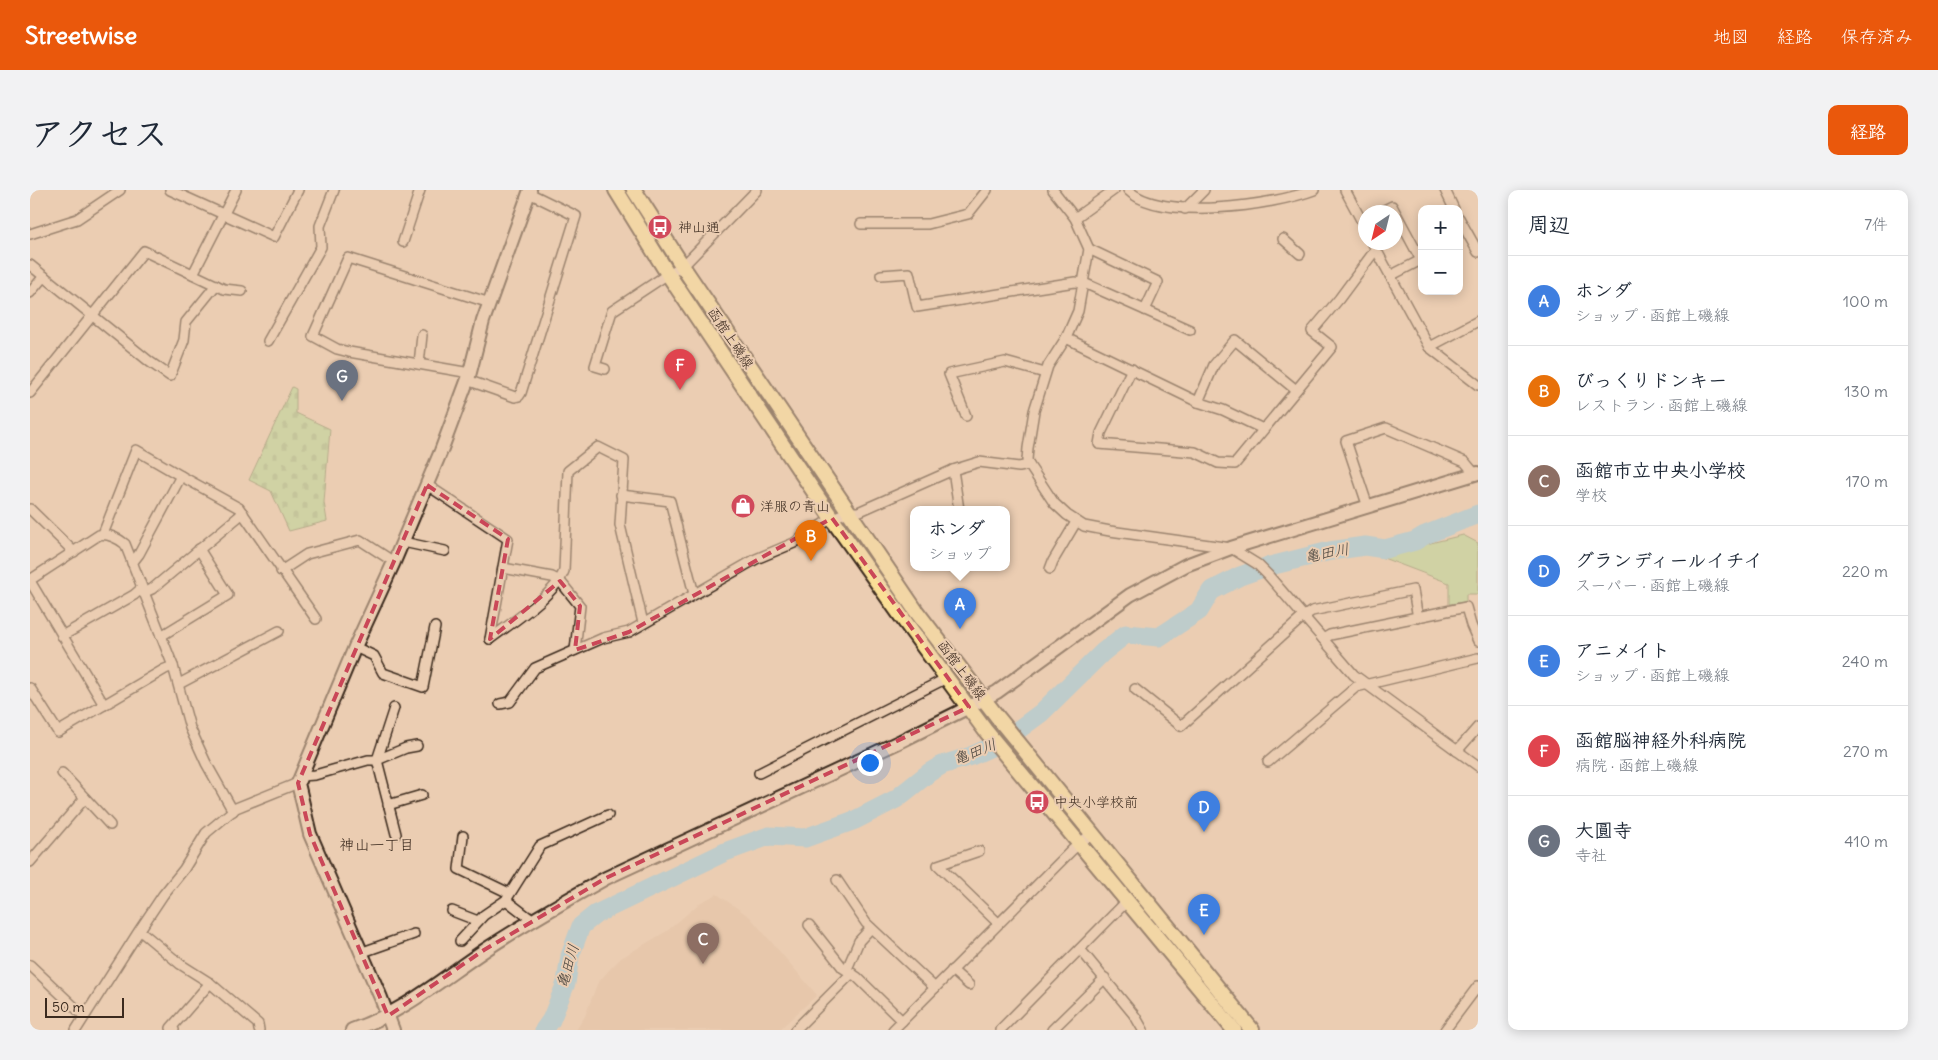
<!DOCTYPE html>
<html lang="ja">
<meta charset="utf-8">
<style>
body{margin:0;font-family:Delius,"Klee One",sans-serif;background:#f2f2f3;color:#1f2937}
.controls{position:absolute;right:15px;top:15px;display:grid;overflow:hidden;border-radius:10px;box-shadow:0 2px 12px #0003}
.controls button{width:45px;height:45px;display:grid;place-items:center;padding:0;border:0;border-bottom:1px solid #e0e1e3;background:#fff;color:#1f2937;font:25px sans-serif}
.compass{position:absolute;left:1328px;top:15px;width:45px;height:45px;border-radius:50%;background:#fff;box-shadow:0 2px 12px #0003;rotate:215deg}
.scale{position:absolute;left:15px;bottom:12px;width:79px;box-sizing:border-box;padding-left:5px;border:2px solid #3b2a1e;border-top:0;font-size:14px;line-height:18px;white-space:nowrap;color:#3b2a1e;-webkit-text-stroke:4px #ebcdb2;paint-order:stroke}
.you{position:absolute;left:839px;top:572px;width:18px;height:18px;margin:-12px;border:4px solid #fff;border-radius:50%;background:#1a73e8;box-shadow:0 0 0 8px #1a73e833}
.badge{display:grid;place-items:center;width:32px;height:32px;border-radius:50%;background:#ea580c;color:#fff;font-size:16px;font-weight:700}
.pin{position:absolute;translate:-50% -41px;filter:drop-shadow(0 1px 2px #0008)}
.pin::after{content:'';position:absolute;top:26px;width:18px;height:15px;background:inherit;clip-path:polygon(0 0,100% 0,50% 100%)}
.popup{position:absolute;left:880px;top:316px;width:100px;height:65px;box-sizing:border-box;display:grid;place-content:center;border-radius:10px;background:#fff;filter:drop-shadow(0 1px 4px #0005);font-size:16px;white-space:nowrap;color:#747a83}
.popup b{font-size:19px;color:#1f2937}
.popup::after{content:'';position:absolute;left:50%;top:100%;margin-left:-10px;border:10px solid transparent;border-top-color:#fff}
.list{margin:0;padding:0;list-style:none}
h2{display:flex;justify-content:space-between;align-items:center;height:65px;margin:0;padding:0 20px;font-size:21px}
h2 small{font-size:16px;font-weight:400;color:#747a83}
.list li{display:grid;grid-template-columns:32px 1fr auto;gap:15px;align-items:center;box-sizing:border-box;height:90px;padding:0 20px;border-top:1px solid #e0e1e3}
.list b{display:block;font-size:19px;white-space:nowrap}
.list p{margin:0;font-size:16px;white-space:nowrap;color:#747a83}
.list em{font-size:16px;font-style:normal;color:#747a83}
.map{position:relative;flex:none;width:1448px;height:840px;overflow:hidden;border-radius:10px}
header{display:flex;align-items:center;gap:30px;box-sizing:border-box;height:70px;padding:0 25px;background:#ea580c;color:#fff}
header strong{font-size:24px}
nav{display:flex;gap:28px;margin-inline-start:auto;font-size:18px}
.intro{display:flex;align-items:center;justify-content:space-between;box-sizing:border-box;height:120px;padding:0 30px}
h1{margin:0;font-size:35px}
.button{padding:12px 22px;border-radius:10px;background:#ea580c;color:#fff;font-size:18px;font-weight:700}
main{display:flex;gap:30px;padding:0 30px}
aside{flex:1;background:#fff;border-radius:10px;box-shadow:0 2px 12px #0003}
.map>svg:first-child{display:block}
</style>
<header>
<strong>Streetwise</strong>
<nav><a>地図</a><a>経路</a><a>保存済み</a></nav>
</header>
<div class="intro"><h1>アクセス</h1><a class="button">経路</a></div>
<main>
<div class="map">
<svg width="1448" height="840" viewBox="0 0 1448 840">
<defs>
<pattern id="cemetery-stones" width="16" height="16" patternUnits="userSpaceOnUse" patternTransform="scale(1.25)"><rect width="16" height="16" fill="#afd793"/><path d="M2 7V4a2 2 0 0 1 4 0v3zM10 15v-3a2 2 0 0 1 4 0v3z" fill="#97b97e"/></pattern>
</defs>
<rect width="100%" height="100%" fill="#ebcdb2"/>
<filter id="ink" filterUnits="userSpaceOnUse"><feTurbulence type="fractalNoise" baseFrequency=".02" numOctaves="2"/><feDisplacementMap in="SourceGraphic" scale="10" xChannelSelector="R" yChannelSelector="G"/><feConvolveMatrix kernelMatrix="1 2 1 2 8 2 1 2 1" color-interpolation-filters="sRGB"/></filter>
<g filter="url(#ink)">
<path fill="#e2bfa3" d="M687 704 720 727 787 805 749 840H546L555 826 567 794 579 780 591 768 637 741 671 712Z"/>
<path fill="#afd793" stroke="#758058" d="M1433 345 1448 353V404H1436V412L1419 414V393L1348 366Z"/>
<path fill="url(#cemetery-stones)" stroke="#758058" d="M262 197 266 199V223L300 239 294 312 297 331 259 341 241 301 219 290Z"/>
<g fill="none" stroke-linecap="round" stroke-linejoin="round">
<path stroke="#87c9e8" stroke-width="19" d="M514 840 521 830 536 793 540 766 551 736 566 724 695 662 739 646 775 648 825 630 866 609 900 582 912 575 941 566 970 553 1011 523 1073 462 1096 444 1129 447 1169 421 1181 401 1210 386 1236 377 1300 361 1335 356 1355 359 1385 351 1395 345 1448 324"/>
<defs>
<g id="street">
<path d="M140 0 244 47 268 0"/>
<path d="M1023 0 1045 28 1059 59 1048 121 1036 148 1018 176 1004 221 998 258 997 270 999 275 1024 313 1037 325 1054 336 1080 341 1201 358 1227 374 1238 385 1324 485 1448 576"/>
<path d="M1098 0C1130 32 1245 15 1284 0"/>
<path d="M1315 0 1336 39"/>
<path d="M1415 0 1424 19"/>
<path d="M1155 19 1174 0"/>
<path d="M1350 22 1362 16 1391 70 1360 86"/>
<path d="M1045 28 1084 0"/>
<path d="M1429 28 1448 62"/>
<path d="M831 34H898L938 24 957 0"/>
<path d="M0 44 47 29 90 0"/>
<path d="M1253 49 1270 64"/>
<path d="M373 52 390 0"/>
<path d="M1342 52 1399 157 1448 195"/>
<path d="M1059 59 1128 92 1115 120"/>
<path d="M0 75 120 172 140 186 154 150 156 132 186 95"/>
<path d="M163 84 206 0"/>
<path d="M851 85 879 83 887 117 1045 92 1054 93 1160 140"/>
<path d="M0 103 14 86"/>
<path d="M1036 148 1168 212 1193 220 1233 239"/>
<path d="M238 151 291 57 290 36 304 0"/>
<path d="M1399 157 1448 131"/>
<path d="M389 174 392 145"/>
<path d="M575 179 565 176 582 121 638 84 653 76 727 0"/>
<path d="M1102 179 1071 243 1069 254 1165 262 1188 273 1205 274 1302 157 1282 141 1309 109 1346 59"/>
<path d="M440 183 319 162 307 159 283 146 318 68 460 113"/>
<path d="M437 190 485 207 489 206 491 203 546 26 499 3"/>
<path d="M0 203 114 61 194 99 212 101"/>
<path d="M1168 212 1184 175 1205 150 1266 200"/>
<path d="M936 226 919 184 975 172 1015 183"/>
<path d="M923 280 929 320"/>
<path d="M397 295 478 349 460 449"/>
<path d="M591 305 640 311 664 404"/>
<path d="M1338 317 1316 251 1356 238 1435 272 1445 284"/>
<path d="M0 319 44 362"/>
<path d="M73 344 106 260 151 286"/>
<path d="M373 352 415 361"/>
<path d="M102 373 109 364 151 286 209 318 286 429"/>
<path d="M473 378 522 387 530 391 550 416 545 460"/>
<path d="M1020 379 1023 371 1046 332"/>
<path d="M251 381 277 364 330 350 364 372"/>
<path d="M0 390 69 345C78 343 89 349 95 354L143 476 160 538 176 573 203 621"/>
<path d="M0 391 74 515"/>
<path d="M113 403 122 399 213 323"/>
<path d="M32 446 104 405 112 398"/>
<path d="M131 446 198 405 169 359"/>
<path d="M460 449C481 433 525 405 534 381L538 281 568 257 594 270 590 335 613 433"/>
<path d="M1293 449 1300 445 1436 417 1441 435 1448 451"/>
<path d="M325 457 344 466 353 483 393 497 405 437"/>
<path d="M149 494 249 441"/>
<path d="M0 498 28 542 135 479 143 476"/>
<path d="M1105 499 1151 536 1274 426 1282 421 1383 400 1388 428"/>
<path d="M470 514 480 512 505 478 573 448 599 442 726 369 764 353 802 328 818 322H828L923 280 949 272 989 277 999 275"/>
<path d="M1427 561 1448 537"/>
<path d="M347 570 364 518"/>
<path d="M347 570 376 558 387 556"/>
<path d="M1238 572 1326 497 1448 468"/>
<path d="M32 583 80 635"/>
<path d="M729 583 909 492 916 487"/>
<path d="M271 586 285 585 338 570H347L366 644"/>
<path d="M358 615 392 605"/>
<path d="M433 646 429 679 479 703"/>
<path d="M949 661 908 675 968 733"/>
<path d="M0 672 55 608"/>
<path d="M807 690 836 733 905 798"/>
<path d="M476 710 502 730"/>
<path d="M422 721 448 731"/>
<path d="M779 735 813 778 827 787 872 831"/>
<path d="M114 744 150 774 180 793 228 834 229 840"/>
<path d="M430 751 454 725 476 710 510 656 578 625"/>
<path d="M1050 759 1105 826 1113 840"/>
<path d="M330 763 384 744"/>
<path d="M0 775 54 826"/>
<path d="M817 779 829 751 841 738"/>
<path d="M922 780 939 795"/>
<path d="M46 840 109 741 133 705 154 679 176 643 206 618 268 593"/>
<path d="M144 840 141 838 180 793"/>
<path d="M765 840 822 783"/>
<path d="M863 840 1042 660 1061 644"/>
<path d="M970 840 1097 711"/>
<path d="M1022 840 1075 788"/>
<path d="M1415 840 1448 796"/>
</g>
<g id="secondary">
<path d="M322 840C374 822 410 790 455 760 494 734 535 711 576 688L871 551 939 517 967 502 1100 405 1156 375 1201 358 1448 283"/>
<path d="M363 840 351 808 280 644 268 593 325 457 364 372 411 261 439 186 453 131 500 0"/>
</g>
<g id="primary">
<path d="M586 0 638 84 805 333 876 433 955 540 1204 840"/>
<path d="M604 0 657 83 886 421 969 529 1222 840"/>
</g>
</defs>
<use href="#street" stroke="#3b2a1e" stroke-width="12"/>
<use href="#secondary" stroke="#3b2a1e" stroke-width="16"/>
<use href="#primary" stroke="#3b2a1e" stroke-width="18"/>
<use href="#street" stroke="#ebcdb2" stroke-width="9"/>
<use href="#secondary" stroke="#ebcdb2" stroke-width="12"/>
<use href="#primary" stroke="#fadf96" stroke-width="14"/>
</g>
</g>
<path d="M0 0H1448V840H0ZM397 295 478 349 460 449 530 391 550 416 545 460 599 442 802 328 939 517 576 688 454 760 358 826 280 644 268 593Z" fill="#ebcdb2" fill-opacity=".55" fill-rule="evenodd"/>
<path fill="none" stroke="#ca4758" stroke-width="4" stroke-dasharray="10 6" stroke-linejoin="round" d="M397 295 478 349 460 449 530 391 550 416 545 460 599 442 802 328 939 517 576 688 454 760 358 826 280 644 268 593Z"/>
<defs>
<symbol id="bus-disc" viewBox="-11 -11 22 22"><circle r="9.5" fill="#d1495b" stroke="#ebcdb2"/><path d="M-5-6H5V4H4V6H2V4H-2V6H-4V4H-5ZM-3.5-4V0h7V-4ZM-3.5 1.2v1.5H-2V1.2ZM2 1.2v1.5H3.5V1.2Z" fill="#fff"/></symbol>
<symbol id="shop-disc" viewBox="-11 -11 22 22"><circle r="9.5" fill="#d1495b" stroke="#ebcdb2"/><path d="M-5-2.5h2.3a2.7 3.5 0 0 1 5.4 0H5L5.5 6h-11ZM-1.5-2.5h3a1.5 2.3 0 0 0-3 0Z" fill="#fff"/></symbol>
</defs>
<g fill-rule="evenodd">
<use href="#bus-disc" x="616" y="23" width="28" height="28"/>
<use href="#shop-disc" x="699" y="302" width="28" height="28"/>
<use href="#bus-disc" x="993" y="598" width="28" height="28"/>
</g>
<g text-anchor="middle" stroke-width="4" stroke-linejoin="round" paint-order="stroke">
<g font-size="14" fill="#3b2a1e" stroke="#ebcdb2" text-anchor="start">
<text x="648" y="42">神山通</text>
<text x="730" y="321">洋服の青山</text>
<text x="1024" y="617">中央小学校前</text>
</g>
<g font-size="14" fill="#3b2a1e" stroke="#ebcdb2">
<text transform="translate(701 148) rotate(56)" y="5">函館上磯線</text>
<text transform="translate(932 480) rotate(53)" y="5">函館上磯線</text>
</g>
<g font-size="15" font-style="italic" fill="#46423c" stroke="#ebcdb2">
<text transform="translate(1297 363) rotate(-11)" y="5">亀田川</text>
<text transform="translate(945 562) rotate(-22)" y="5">亀田川</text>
<text transform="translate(538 776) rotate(-74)" y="5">亀田川</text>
</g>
<g font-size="15" fill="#3b2a1e" stroke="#ebcdb2">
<text x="347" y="660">神山一丁目</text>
</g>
</g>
</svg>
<div class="controls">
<button>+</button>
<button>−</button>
</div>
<svg class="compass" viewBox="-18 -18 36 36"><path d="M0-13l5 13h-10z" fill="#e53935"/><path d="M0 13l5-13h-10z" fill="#747a83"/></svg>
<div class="scale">50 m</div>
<div class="you"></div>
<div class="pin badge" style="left:930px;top:439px;background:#3f7fe0">A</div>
<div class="popup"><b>ホンダ</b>ショップ</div>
<div class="pin badge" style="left:781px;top:371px;background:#e8710a">B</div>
<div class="pin badge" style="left:673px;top:774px;background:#8d6e63">C</div>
<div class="pin badge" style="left:1174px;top:642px;background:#3f7fe0">D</div>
<div class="pin badge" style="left:1174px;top:745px;background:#3f7fe0">E</div>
<div class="pin badge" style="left:650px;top:200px;background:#e0444e">F</div>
<div class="pin badge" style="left:312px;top:211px;background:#6b7280">G</div>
</div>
<aside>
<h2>周辺<small>7件</small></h2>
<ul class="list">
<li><span class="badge" style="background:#3f7fe0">A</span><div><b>ホンダ</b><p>ショップ · 函館上磯線</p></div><em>100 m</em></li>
<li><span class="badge" style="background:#e8710a">B</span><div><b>びっくりドンキー</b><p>レストラン · 函館上磯線</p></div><em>130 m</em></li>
<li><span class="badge" style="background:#8d6e63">C</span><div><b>函館市立中央小学校</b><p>学校</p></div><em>170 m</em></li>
<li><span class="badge" style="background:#3f7fe0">D</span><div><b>グランディールイチイ</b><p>スーパー · 函館上磯線</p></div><em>220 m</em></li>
<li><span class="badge" style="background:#3f7fe0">E</span><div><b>アニメイト</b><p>ショップ · 函館上磯線</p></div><em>240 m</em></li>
<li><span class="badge" style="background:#e0444e">F</span><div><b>函館脳神経外科病院</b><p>病院 · 函館上磯線</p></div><em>270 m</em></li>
<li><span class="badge" style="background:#6b7280">G</span><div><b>大圓寺</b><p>寺社</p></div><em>410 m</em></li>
</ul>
</aside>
</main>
